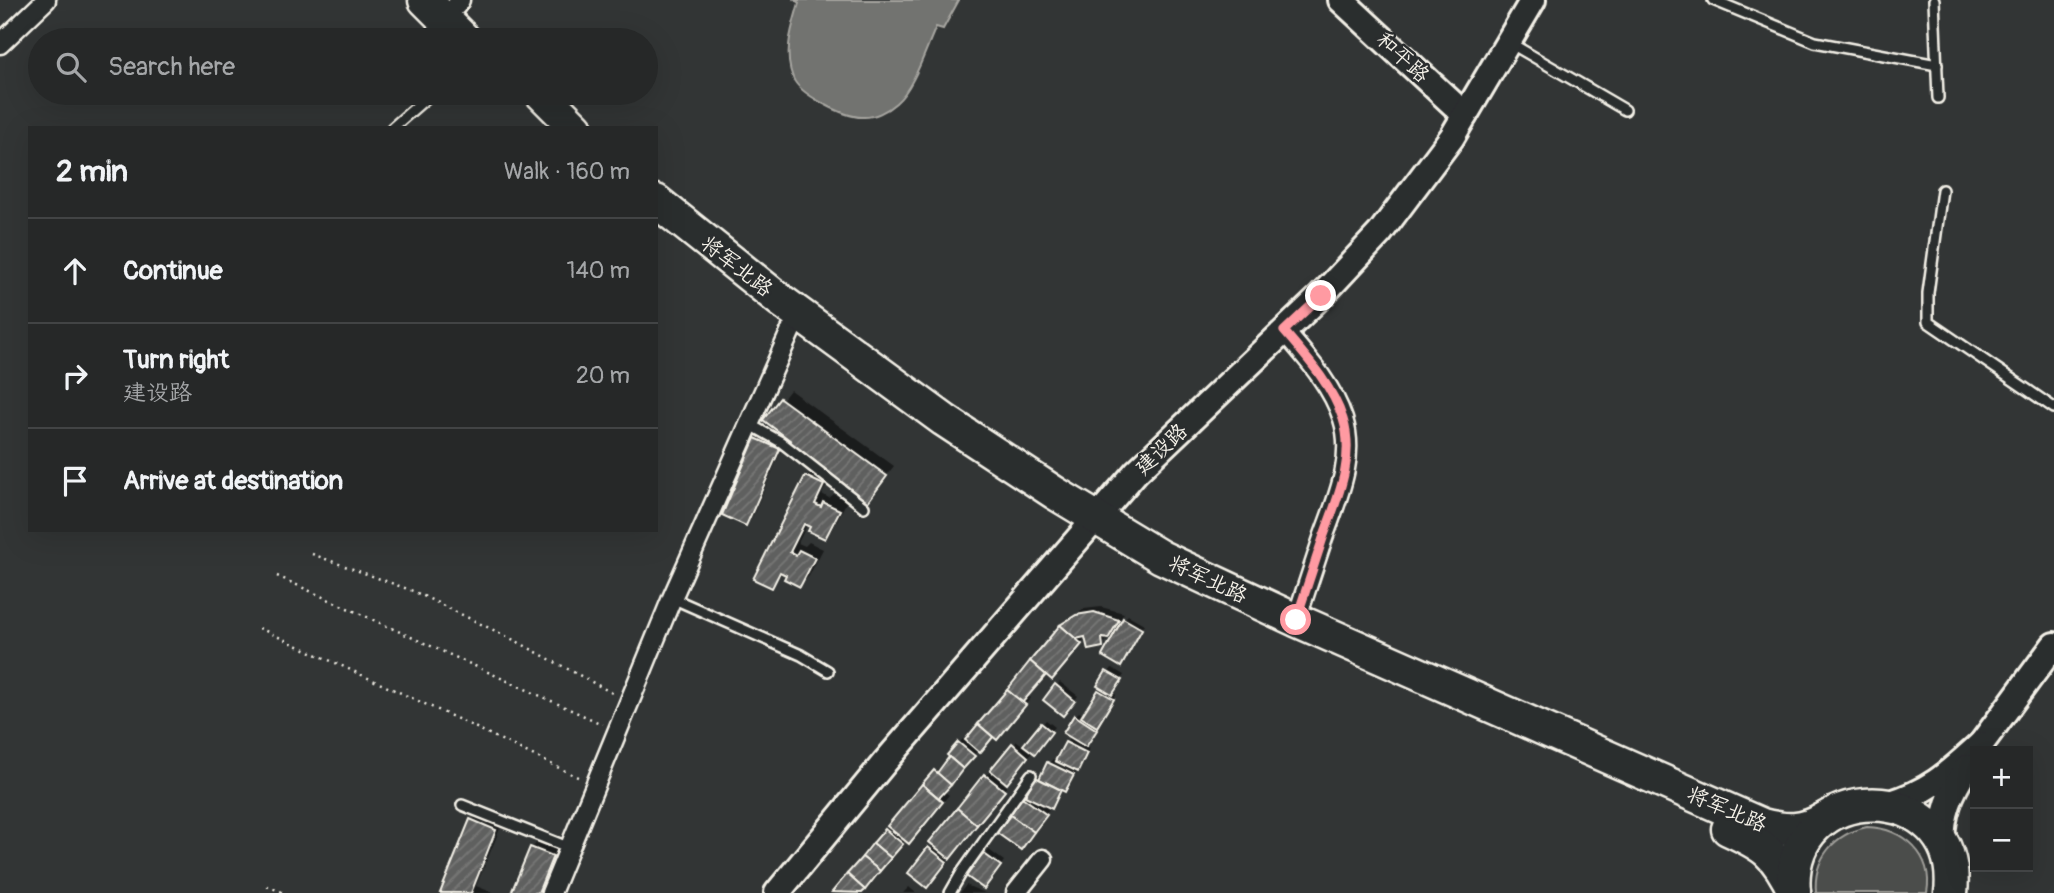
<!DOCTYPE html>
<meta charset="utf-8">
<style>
body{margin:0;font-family:Pangolin,"LXGW WenKai TC",sans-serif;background:#2e3030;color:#f1f3f6}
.controls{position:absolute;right:21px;bottom:21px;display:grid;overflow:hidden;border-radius:0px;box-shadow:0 7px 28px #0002}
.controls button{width:63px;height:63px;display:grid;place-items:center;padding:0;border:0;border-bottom:2px solid #424445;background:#262828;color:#f1f3f6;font:35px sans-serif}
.stop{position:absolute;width:21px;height:21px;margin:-16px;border:5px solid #ff9aa2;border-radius:50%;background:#fff}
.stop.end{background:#ff9aa2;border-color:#fff;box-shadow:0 2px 7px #0008}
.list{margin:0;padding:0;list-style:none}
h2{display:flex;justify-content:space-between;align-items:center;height:91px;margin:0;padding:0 28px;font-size:30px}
h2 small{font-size:23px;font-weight:400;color:#a4a6a8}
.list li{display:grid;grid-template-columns:46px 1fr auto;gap:21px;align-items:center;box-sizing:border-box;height:105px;padding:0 28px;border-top:2px solid #424445}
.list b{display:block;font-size:26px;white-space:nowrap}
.list p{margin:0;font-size:23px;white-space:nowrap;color:#a4a6a8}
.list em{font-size:23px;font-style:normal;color:#a4a6a8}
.icon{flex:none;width:38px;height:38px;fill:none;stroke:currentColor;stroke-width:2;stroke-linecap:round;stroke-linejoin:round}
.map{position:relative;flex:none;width:2054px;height:893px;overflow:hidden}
.search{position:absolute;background:#262828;box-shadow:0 7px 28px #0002;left:28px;top:28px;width:630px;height:77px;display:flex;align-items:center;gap:18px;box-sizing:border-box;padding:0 24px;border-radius:38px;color:#a4a6a8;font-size:26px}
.panel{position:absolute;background:#262828;box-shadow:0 7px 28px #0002;left:28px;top:126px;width:630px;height:406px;border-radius:0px}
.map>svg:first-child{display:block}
</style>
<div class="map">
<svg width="2054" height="893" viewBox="0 0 2054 893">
<defs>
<pattern id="building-hatch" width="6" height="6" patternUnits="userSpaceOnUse" patternTransform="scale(1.75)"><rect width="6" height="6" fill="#5f605f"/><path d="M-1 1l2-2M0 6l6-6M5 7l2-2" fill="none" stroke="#777776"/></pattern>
</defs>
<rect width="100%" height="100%" fill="#323535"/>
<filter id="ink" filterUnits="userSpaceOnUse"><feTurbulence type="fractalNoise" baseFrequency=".0143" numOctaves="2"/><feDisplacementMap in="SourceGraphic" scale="14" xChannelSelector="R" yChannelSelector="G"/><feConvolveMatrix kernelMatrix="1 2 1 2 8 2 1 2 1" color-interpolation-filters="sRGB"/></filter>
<g filter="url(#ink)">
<path fill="#4b4d4c" stroke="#a09f9a" stroke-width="2" d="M1867 827C1903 828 1934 855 1927 893H1816C1813 858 1834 834 1867 827Z"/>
<path fill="#727370" stroke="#a6a5a0" stroke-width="2" d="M795 0H959L943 29 936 27C926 48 914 88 896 103 887 111 874 118 862 117 844 117 799 94 793 78 783 52 792 28 799 3Z"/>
<g fill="#0007">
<path d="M790 390 894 466 867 500 832 475 822 494 829 498 834 494 847 501 833 528 825 537 808 523 798 543 805 546 809 542 823 549 809 576 800 585 783 572 771 586 806 477 815 468 793 440 766 420Z"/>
<path d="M763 433 785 442 752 517 745 524 757 439Z"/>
<path d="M1101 607 1124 613 1108 639 1102 645 1087 636 1058 671 1046 673 1027 695 1031 698 1003 731 994 735 979 749 944 791 949 795 915 835 906 839 861 893H834L935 771 939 768 941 770 952 757 959 743 963 739 966 741 1061 627 1084 609Z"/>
<path d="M1128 615 1144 624 1121 664 1124 619Z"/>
<path d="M1112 668 1124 675 1113 692 1116 695 1085 746 1090 748 1069 786 1065 790 1063 789 1051 807 1044 804 1043 805 1049 810 1025 844 1024 798 1036 778 1040 774 1043 775 1049 763 1053 759 1057 761 1066 743 1072 736 1075 716 1079 712 1084 715 1103 687 1099 685Z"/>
<path d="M1060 682 1078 696 1067 710 1056 686Z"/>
<path d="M1046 720 1055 727 1004 784 1007 786 930 881V849L985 775 991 772 1017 741 1024 746Z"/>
<path d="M478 814 502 824 476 886 494 893H442L472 820Z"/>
<path d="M538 841 559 849 541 893H513L532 848Z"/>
<path d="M989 850 1004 861 988 883 969 876Z"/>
<path d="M966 885 985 893H960Z"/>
<path d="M909 887 916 893H903Z"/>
</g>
<g fill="url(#building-hatch)" stroke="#f4f1e8" stroke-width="2">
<path d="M780 398 887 476 867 503 788 445 791 441 763 420Z"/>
<path d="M755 438 780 449 746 526 722 515Z"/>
<path d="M805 476 824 485 815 504 821 507 823 502 840 510 825 539 808 531 810 527 804 524 790 552 796 555 799 550 815 558 800 587 784 579 786 575 780 572 772 588 753 579Z"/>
<path d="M1094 612 1119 620 1108 639 1102 638 1103 647 1088 650 1085 637 1076 639 1060 625 1076 615Z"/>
<path d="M1123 618 1142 629 1121 667 1102 656Z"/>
<path d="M1060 625 1082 644 1052 680 1030 661Z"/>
<path d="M1030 661 1046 675 1022 703 1007 690Z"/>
<path d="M1106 671 1122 680 1112 695 1097 686Z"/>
<path d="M1055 684 1075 701 1063 716 1043 700Z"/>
<path d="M1007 690 1026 705 997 740 978 724Z"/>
<path d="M1098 690 1114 699 1097 727 1081 717Z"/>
<path d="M1074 715 1097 730 1086 747 1063 733Z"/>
<path d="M1041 723 1052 732 1035 754 1023 745Z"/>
<path d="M978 724 993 737 980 753 965 740Z"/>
<path d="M958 742 975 756 963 769 947 755Z"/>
<path d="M1065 742 1087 753 1078 772 1055 761Z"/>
<path d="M1012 743 1028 757 1007 784 990 770Z"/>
<path d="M949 757 963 769 951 785 937 773Z"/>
<path d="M1047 762 1074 775 1065 792 1039 779Z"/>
<path d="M934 770 951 785 939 798 922 784Z"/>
<path d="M984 774 1005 791 977 825 957 808Z"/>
<path d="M1035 777 1061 790 1052 809 1025 796Z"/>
<path d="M922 784 943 802 909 844 887 826Z"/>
<path d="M1022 797 1047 815 1034 832 1010 815Z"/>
<path d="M957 808 977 825 950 859 929 842Z"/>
<path d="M1010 815 1034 832 1021 850 997 833Z"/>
<path d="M470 819 496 830 471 893H440Z"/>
<path d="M885 829 903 844 891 858 873 843Z"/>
<path d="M873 843 891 858 880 871 862 857Z"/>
<path d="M530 847 553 856 538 893H511Z"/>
<path d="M928 847 947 862 927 888 908 873Z"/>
<path d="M983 853 1001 866 984 889 966 876Z"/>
<path d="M862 857 880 871 865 890 847 874Z"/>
<path d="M847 874 865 890 862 893 832 892Z"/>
</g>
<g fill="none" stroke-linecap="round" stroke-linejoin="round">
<defs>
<g id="lane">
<path d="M1713 0 1815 42 1937 65"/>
<path d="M1934 0 1938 98"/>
<path d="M1510 43 1625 110"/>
<path d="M392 128 432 93"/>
<path d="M1942 190 1928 293V322L2054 408"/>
<path d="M749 424 781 442 864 507"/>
<path d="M672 598 801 655 828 671"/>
<path d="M462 805 570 848"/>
<path d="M950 893 962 872 1031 775"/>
</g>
<g id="street">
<path d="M456 6 460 0"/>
<path d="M0 44 46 0"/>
<path d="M1284 331C1307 358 1332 385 1343 419 1356 459 1336 501 1323 538 1314 565 1305 593 1296 620"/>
<path d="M551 893 672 598 791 330"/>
<path d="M1016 893 1043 859"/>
</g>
<g id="secondary">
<path d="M1341 0 1465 115"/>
<path d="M1976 751 2054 645"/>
<path d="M1888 804C1931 791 1949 773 1981 744"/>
<path d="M1942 845C1942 812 1950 794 1967 767"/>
<path d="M777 893 885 762 1136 472 1321 296 1380 233 1452 137 1533 0"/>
</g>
<g id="highway">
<path d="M425 0 465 40"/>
<path d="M541 93 576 128"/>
<path d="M656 201 780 300 944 420 1055 493 1161 557 1296 620 1762 825C1785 831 1803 832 1824 819"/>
<path d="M1728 829C1765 846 1776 853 1794 891"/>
<path d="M1794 893C1783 774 1964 776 1951 893"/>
</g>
</defs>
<use href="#lane" stroke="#f4f1e8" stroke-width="14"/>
<use href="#street" stroke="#f4f1e8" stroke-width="23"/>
<use href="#secondary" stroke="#f4f1e8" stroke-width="30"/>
<use href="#highway" stroke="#f4f1e8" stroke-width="37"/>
<g stroke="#f4f1e8" stroke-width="2.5" stroke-dasharray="2 5" stroke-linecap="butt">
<path d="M312 554 413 591 516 641 614 694"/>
<path d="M277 576 602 724"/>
<path d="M259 628 462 721 582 779"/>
<path d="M267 886 285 893"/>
</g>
<use href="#lane" stroke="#2a2d2e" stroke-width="9"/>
<use href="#street" stroke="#2a2d2e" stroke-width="18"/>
<use href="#secondary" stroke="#2a2d2e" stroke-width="24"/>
<use href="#highway" stroke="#2a2d2e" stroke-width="32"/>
</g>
</g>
<g fill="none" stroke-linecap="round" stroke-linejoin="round" filter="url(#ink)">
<path stroke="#ff9aa2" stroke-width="9" d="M1296 620C1305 592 1314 565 1323 538 1336 501 1356 460 1343 419 1332 385 1307 358 1284 331L1321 296"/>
</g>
<g text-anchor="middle" stroke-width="5" stroke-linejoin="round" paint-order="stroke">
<g font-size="21" fill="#f4f1e8" stroke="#2a2d2e">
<text transform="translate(1403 57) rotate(43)" y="7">和平路</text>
<text transform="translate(737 266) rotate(38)" y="7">将军北路</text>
<text transform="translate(1161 449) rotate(-44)" y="7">建设路</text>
<text transform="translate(1208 579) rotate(25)" y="7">将军北路</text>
<text transform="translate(1727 809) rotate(23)" y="7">将军北路</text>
</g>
</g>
</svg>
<div class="controls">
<button>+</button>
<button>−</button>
</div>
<div class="stop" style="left:1296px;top:620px"></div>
<div class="stop end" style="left:1321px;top:296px"></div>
<div class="search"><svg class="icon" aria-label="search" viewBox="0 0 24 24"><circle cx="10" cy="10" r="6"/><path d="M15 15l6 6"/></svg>Search here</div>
<section class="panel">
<h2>2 min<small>Walk · 160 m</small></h2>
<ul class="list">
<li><svg class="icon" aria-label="ahead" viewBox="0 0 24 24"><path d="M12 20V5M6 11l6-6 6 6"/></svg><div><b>Continue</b></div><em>140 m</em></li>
<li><svg class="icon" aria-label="right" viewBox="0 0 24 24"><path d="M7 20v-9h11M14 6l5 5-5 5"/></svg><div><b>Turn right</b><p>建设路</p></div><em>20 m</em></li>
<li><svg class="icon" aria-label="arrive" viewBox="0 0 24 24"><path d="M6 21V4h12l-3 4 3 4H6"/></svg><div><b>Arrive at destination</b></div></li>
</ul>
</section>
</div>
